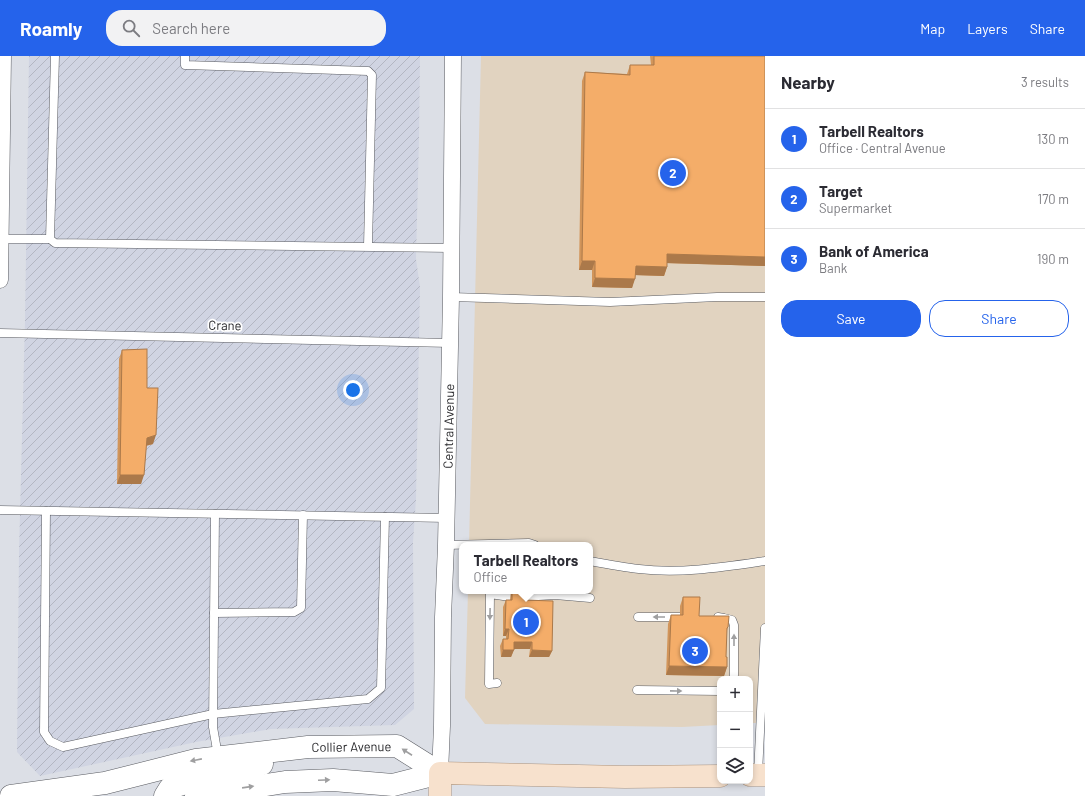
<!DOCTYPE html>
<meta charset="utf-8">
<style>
body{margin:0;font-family:Barlow,sans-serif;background:#f2f2f3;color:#2b2b33}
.controls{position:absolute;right:12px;bottom:12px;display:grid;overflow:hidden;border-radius:8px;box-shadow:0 2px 6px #0003}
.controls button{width:36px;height:36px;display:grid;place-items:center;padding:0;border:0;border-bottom:1px solid #e1e1e2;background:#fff;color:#2b2b33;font:20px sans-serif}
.you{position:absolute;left:353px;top:334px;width:14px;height:14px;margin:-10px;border:3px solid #fff;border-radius:50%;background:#1a73e8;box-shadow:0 0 0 6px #1a73e833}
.badge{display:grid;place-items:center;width:26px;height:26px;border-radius:50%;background:#2563eb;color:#fff;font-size:13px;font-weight:700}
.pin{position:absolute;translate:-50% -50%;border:2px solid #fff;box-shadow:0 1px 4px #0006}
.popup{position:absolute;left:459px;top:486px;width:134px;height:52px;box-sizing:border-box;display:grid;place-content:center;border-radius:8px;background:#fff;filter:drop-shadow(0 1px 3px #0005);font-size:13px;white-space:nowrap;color:#7c7c81}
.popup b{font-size:15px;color:#2b2b33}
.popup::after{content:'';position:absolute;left:50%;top:100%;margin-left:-8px;border:8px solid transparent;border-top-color:#fff}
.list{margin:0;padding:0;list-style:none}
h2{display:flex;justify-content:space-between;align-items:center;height:52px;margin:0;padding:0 16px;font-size:17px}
h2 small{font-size:13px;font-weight:400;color:#7c7c81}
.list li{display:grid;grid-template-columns:26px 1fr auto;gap:12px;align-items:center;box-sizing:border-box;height:60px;padding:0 16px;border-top:1px solid #e1e1e2}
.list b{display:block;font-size:15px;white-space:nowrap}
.list p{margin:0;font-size:13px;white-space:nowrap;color:#7c7c81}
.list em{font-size:13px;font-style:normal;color:#7c7c81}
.actions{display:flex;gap:8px;padding:12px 16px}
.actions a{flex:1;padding:9px 0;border:1px solid #2563eb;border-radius:16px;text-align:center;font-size:14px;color:#2563eb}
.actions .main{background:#2563eb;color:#fff}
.icon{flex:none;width:22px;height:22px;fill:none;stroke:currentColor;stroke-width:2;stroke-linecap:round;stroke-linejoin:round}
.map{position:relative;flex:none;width:765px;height:740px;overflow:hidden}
header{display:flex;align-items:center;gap:24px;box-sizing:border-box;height:56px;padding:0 20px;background:#2563eb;color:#fff}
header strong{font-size:19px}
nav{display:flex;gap:22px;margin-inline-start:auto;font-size:14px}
.search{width:280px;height:36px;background:#f2f2f3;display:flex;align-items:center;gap:10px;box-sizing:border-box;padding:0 14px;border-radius:16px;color:#7c7c81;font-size:15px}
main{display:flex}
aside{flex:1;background:#fff}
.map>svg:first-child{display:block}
</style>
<header>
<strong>Roamly</strong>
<div class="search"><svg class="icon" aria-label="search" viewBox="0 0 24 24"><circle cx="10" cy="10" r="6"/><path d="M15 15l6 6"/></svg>Search here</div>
<nav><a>Map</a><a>Layers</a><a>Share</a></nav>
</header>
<main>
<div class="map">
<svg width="765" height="740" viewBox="0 0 765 740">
<defs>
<pattern id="industrial-furrows" width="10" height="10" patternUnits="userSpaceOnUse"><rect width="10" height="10" fill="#d0d4e2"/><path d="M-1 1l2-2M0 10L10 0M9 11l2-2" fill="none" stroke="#b3b6c2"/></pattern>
</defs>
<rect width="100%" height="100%" fill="#dcdfe6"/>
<path fill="#e1d3c0" d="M481 0H765V667H750V623H720V669L682 671 485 668 465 642 468 535H590V489H469Z"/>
<path fill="url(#industrial-furrows)" d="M29 0H420L419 82 416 203 420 231 416 443 413 486 414 653 395 669 271 673 196 686 40 720 17 696 19 497 25 265Z"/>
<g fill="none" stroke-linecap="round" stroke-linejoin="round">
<defs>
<g id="service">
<path d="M55 0 50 183 55 187 451 192"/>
<path d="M185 0V9L368 15 372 19 368 190"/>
<path d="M1 183H50"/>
<path d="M451 241 610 246 717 241H765"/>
<path d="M0 277 450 287"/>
<path d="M0 454 447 462"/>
<path d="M46 455 44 676 50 685 63 691 213 658 368 643 381 632 385 461"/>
<path d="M215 458 213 671 218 700"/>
<path d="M446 489 529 487 535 489"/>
<path d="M590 505C606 508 622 511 639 513 681 518 724 511 765 505"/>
<path d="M521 541 555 539 590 542"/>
<path d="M214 557 294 556 301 552 303 459"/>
<path d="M638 561H680"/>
<path d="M718 561 724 562 732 564 734 569V619L733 623"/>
<path d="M497 627 489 628 490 538 510 541"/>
<path d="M637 634 720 635"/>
<path d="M758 718 765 572"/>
</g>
<g id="minor">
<path d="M0 224 3 0"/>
<path id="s1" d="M440 717 442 670 443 561 446 489 451 241 453 0"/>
</g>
<g id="secondary">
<path id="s2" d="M11 740 105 727 196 704 308 691 397 690 440 717"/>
<path d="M165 740 170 732 192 725 262 708"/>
<path d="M196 740 285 726 333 724 393 729 440 717"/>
</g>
<g id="primary">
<path d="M750 719H765"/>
<path d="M440 740V717L625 721 720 720"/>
</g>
</defs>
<use href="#service" stroke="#595b61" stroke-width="9"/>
<use href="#minor" stroke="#595b61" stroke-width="17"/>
<use href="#secondary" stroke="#595b61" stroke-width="23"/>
<use href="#primary" stroke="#ac947f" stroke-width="23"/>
<use href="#service" stroke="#fff" stroke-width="8"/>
<use href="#minor" stroke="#fff" stroke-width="16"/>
<use href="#secondary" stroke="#fff" stroke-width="22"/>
<use href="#primary" stroke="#f7e1cd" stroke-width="22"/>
</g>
<g fill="#d2955a">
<path d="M650 0H765V210L667 207V211L664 220 635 219 632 232 592 231V214H579L582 25 585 16 627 18 630 9H651Z"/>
<path d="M122 294 147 332 153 388 146 390 141 428H117L119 303Z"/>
<path d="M511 535H524V544L552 595 549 601H529L530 593H514L511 601H501L500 590 503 583H506V580H503V551L506 544H510Z"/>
<path d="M683 541 699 560 728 571 726 577V601L727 611 724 620 666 619 668 568 671 559H680V550Z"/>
</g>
<g fill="#ab794a">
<path d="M667 198 765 201V210L664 207Z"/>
<path d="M582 205H595L592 214H579Z"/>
<path d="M636 210 667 211 664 220 633 219Z"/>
<path d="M595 222 635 223 632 232 592 231Z"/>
<path d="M156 379 153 388 144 390 147 382Z"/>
<path d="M120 419H144L141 428H117Z"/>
<path d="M505 573H509L506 580H503Z"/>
<path d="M514 586H532L530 593H512Z"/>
<path d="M503 594H514L511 601H501Z"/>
<path d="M532 594 552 595 549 601H529Z"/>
<path d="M669 610 727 611 724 620 666 619Z"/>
</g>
<g fill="#f4ad69" stroke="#ab794a">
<path d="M654 0H765V201L667 198V211L636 210 635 223 595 222V205H582L585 16 630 19V9H654Z"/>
<path d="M147 293V332H158L156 379 147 382 144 419H120L122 294Z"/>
<path d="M512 535H524V544L553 545 552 595 532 594V586H514V594H503V583H508L509 573H505L506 544H512Z"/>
<path d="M683 541H700L699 560H729L728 571 727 572 726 601H727V611L669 610 671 559H683Z"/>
</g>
<defs><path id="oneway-solid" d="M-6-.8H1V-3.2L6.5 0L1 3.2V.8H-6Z"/></defs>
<g fill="#9f9fa0">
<use href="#oneway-solid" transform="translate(490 558) rotate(91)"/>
<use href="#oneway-solid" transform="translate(659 561) rotate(-180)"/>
<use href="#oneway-solid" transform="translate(734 584) rotate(-90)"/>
<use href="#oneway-solid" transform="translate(676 635) rotate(1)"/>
<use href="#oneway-solid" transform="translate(407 696) rotate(-147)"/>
<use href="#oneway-solid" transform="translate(196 704) rotate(169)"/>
<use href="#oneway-solid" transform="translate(324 724) rotate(-3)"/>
<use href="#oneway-solid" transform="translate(248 731) rotate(-8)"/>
</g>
<g text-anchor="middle" stroke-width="3.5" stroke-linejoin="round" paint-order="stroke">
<g font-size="13" fill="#29292c" stroke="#fff">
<text transform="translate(225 269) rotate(1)" y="5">Crane</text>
<text dy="5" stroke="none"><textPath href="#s1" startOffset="347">Central Avenue</textPath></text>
<text dy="5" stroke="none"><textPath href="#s2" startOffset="345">Collier Avenue</textPath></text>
</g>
</g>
</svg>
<div class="controls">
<button>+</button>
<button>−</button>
<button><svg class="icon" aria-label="layers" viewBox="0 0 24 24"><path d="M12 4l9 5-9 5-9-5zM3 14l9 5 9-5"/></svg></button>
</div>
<div class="you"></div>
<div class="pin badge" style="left:526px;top:566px">1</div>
<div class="popup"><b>Tarbell Realtors</b>Office</div>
<div class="pin badge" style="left:673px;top:117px">2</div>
<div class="pin badge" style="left:695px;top:595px">3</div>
</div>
<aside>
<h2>Nearby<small>3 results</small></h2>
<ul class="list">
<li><span class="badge">1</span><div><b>Tarbell Realtors</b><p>Office · Central Avenue</p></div><em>130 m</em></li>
<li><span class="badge">2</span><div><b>Target</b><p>Supermarket</p></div><em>170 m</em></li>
<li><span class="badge">3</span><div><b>Bank of America</b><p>Bank</p></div><em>190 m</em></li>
</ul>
<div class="actions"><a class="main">Save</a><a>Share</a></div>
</aside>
</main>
